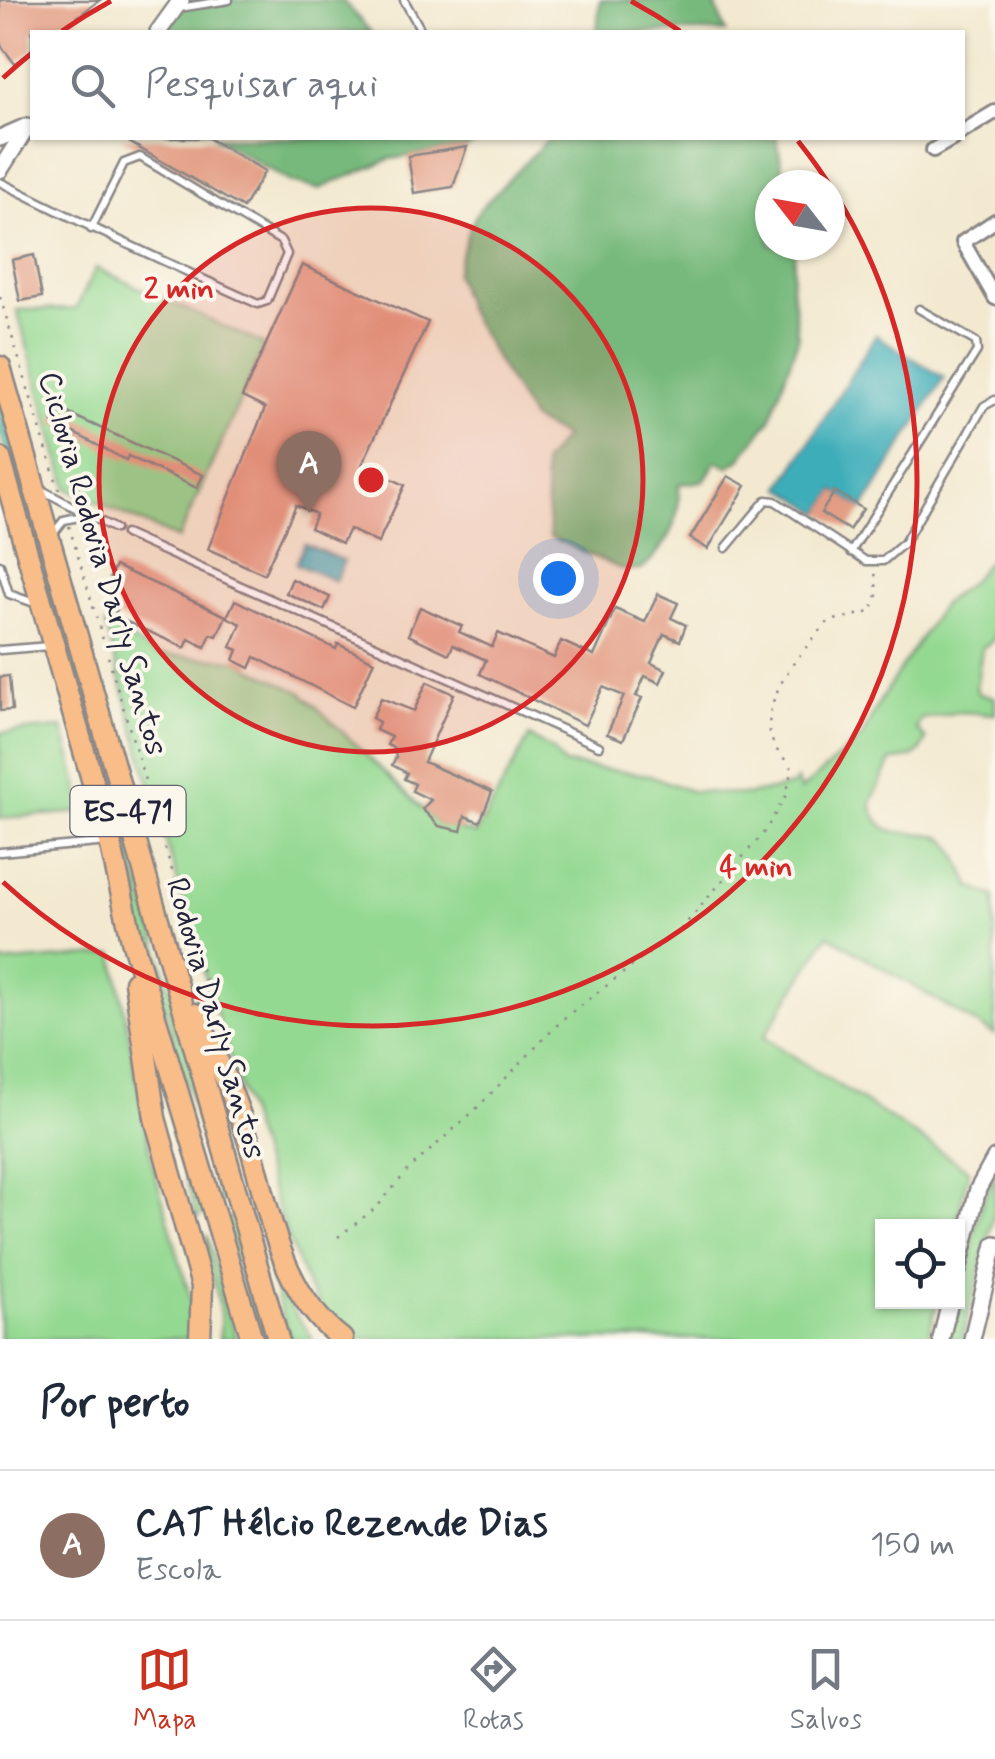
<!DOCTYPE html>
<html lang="pt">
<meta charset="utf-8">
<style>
body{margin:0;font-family:Mynerve,sans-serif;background:#f6f6f7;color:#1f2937}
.controls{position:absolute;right:30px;bottom:30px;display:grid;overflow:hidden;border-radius:0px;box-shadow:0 2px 8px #0004}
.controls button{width:90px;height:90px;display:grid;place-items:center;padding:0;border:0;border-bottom:2px solid #e0e1e3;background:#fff;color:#1f2937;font:50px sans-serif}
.compass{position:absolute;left:755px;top:170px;width:90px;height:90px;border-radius:50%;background:#fff;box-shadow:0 2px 8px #0004;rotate:301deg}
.you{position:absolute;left:558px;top:578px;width:35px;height:35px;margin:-25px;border:8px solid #fff;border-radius:50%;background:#1a73e8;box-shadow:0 0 0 15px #1a73e833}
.badge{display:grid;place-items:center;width:65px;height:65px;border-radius:50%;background:#c8321e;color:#fff;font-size:32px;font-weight:700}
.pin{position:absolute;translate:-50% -82px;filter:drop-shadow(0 2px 5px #0008)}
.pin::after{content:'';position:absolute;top:52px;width:35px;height:30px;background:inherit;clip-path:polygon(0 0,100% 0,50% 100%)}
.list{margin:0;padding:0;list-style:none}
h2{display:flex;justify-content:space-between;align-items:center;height:130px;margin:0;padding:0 40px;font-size:42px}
h2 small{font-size:32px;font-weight:400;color:#747a83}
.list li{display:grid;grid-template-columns:65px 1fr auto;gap:30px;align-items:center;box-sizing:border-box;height:150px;padding:0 40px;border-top:2px solid #e0e1e3}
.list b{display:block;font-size:38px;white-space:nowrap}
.list p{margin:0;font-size:32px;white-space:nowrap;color:#747a83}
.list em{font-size:32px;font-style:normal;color:#747a83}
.icon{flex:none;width:55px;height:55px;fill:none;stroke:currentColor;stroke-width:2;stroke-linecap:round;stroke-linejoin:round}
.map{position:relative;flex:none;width:995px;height:1339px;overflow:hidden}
.search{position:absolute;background:#fff;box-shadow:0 2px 8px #0004;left:30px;right:30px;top:30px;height:110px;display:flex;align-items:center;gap:25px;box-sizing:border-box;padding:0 35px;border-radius:0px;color:#747a83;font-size:38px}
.sheet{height:280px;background:#fff}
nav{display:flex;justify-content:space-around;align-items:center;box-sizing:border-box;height:140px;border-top:2px solid #e0e1e3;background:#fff;font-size:28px;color:#747a83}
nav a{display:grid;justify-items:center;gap:5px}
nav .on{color:#c8321e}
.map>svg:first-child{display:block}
</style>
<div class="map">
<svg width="995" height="1339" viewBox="0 0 995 1339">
<rect width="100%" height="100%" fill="#fbf7ec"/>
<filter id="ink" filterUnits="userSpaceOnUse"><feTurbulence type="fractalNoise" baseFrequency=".01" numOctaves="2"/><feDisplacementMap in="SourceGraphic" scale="20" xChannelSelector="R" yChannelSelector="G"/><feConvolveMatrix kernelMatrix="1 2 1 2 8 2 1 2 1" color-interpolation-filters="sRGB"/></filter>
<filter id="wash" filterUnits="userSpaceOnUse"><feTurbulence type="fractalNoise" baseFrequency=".0048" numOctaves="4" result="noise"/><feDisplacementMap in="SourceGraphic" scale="40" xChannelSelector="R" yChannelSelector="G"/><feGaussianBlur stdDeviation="2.25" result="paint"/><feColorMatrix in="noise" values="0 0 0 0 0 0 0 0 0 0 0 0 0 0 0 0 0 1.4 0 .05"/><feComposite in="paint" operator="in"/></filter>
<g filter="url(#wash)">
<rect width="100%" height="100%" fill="#f3e9d0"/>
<g fill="#94d992" stroke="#5b7e66" stroke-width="2.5">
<path d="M96 268 265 345 178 539 68 489 17 310 76 309Z"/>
<path d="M0 397 73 656 65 661 0 432Z"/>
<path d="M995 554V639L982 648 976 689 979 694 995 697V714L958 712 921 719 916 729 926 739C919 760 910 757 891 761L871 803C883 854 928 819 950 844 958 854 964 874 971 887L995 897V1035L828 935 764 1037 969 1170 955 1226H882V1302H937L928 1339H359L323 1310 308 1288 279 1214 201 964 105 625 158 655 234 660 302 693 439 825 476 834 529 737 553 750 563 764 649 775 690 791 747 795 792 786 797 780 800 791 862 737 878 704 943 603 966 586Z"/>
<path d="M78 669 231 1199 220 1202 69 672Z"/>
<path d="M63 728 85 812 0 818V733Z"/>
<path d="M114 954 152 1162 190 1297C193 1313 193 1324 188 1339H0V963Z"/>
<path d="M161 1057 205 1210 197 1219 174 1138Z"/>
<path d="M995 1174V1211L962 1339H948L983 1200Z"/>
<path d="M236 1216 270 1339H259L224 1219Z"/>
<path d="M207 1235 236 1339H219C227 1297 202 1265 207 1235Z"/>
<path d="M265 1254 285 1300 313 1339H289Z"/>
</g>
<g fill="#77b97c" stroke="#4c6e5c" stroke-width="2.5">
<path d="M185 0H342L371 32H165Z"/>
<path d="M600 0H713L726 32H597Z"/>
<path d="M215 138H484L467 147 390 159 319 189 291 182Z"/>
<path d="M549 138H777L785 185H770V245H795L792 288 798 339 770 420 740 459 728 467 716 461 704 481 679 484C681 520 668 545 641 570L621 569 550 537 543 463 564 437 532 420 466 308 455 274 470 226 480 209Z"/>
</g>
<g fill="#3dadb9" stroke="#30687a" stroke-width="2.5">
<path d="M876 335 944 378 863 509 835 491 821 513 781 487Z"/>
<path d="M305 544 344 561 335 581 296 564Z"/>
</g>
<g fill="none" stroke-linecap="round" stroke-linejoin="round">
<path stroke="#3dadb9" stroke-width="4" d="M0 414 65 642"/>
</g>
<g id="blocks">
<g fill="#e39d84">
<path d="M0 0H100L57 32H32V51L15 64 0 44Z"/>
<path d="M122 138H208L265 171 243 208Z"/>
<path d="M467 147 453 187 414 193 408 156Z"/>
<path d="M34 255 42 297 20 301 12 260Z"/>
<path d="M302 265 428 322 362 465 405 485 378 543 349 529 342 543 310 528 316 514 296 505 264 574 208 549 265 408 242 397Z"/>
<path d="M59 409 203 475 197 488 128 456 126 460 53 422Z"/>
<path d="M728 476 746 486 708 549 690 538Z"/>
<path d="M835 491 863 509 849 530 821 513Z"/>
<path d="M115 566 226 616 217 636 211 634 205 647 189 639 185 648 114 616 119 605 110 602 119 581 110 577Z"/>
<path d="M292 579 330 597 324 610 286 593Z"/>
<path d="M658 594 678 603 671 618 686 625 680 641 664 634 651 663 666 670 660 683 645 676 636 696 642 698 623 740 607 734 624 696 603 687 585 725 480 674 486 660 453 645 449 654 408 635 420 607 462 626 459 632 492 647 498 633 554 658 561 641 594 656 615 609 645 622Z"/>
<path d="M235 600 336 649 338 644 374 661 353 707 255 657 250 668 234 660 238 650 231 647 241 624 227 617Z"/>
<path d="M9 676 12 710 0 711V677Z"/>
<path d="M427 682 454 694 424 762 492 792 480 822 465 816 461 831 439 826 422 809 431 800 412 791 415 784 404 779 407 773 392 765 396 757 394 748 387 745 391 737 376 730 379 722 372 718 381 698 414 711Z"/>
</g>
</g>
</g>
<g filter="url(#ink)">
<use href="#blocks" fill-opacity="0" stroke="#8a8686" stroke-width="2.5"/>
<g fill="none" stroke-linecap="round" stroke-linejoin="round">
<defs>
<g id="service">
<path d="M404 0 422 32"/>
<path d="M179 8 229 0"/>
<path d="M0 182C85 225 171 265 258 304L267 301 287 254 281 241 140 157 124 163 91 229"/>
<path d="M40 489 115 529"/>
<path d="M53 534 64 520 83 516"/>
<path d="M125 534 599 746"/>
<path d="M726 548 766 500 775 501 866 561H883L904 543 984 406 995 400"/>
<path d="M851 552 977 351 976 342 919 309"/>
<path d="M0 565 9 594 40 605"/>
<path d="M0 650 49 646"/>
<path d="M0 852 108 842"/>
</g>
<g id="minor">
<path d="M962 132 995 112"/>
<path d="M933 150 954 138"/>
<path d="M995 221 963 242 995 298"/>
</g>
<g id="tertiary">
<path d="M158 32 181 0"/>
<path d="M0 138 25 127"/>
<path d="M0 170 28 126"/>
<path d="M958 1270 978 1189 995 1158"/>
<path d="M941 1339 950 1302"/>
<path d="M972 1339 995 1244"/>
</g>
<g id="primary">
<path d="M0 367 278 1339"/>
<path d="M0 458 110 842 132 940 252 1339"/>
<path d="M135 982 155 1118 202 1286 200 1339"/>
<path d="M195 1014C216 1055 235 1097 249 1142 271 1213 279 1291 342 1339"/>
</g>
</defs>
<use href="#service" stroke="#8a8686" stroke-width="11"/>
<use href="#minor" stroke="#8a8686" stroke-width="18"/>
<use href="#tertiary" stroke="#8a8686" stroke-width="20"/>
<use href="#primary" stroke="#8a8686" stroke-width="25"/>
<g stroke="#8a8686" stroke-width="2.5" stroke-dasharray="2.5 8" stroke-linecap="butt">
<path d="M0 297 59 490"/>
<path d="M69 526 217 1021"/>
<path d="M338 1237 377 1207 408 1170 474 1111 564 1018 682 928 765 831 785 797 793 770C788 761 778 754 774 745 754 702 803 650 829 621L871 612 877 595 875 570"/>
</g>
<use href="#service" stroke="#fff" stroke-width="6"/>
<use href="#minor" stroke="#fff" stroke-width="12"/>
<use href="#tertiary" stroke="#fff" stroke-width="15"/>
<use href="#primary" stroke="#f8bd89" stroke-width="20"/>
</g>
</g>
<circle cx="371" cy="480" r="272" fill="#d62828" fill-opacity=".12"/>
<g fill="none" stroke="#d62828" stroke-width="5">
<circle cx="371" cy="480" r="272"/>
<path d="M3 78A545 545 0 0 1 32 53M62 31A545 545 0 0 1 111 1M631 1A545 545 0 0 1 680 31M798 141A545 545 0 0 1 3 882"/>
</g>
<g text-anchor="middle" stroke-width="8" stroke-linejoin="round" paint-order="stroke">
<rect fill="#fbf7ec" stroke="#636270" stroke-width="2.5" x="70.5" y="786" width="115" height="50" rx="8"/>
<g font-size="30" font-weight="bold" fill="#22223b">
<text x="128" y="821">ES-471</text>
</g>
<g font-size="32" fill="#22223b" stroke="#fbf7ec">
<text transform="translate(104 563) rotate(74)" y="11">Ciclovia Rodovia Darly Santos</text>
<text transform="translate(217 1018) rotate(74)" y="11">Rodovia Darly Santos</text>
</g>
</g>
<circle cx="371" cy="480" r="15" fill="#d62828" stroke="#fbf7ec" stroke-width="5"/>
<g font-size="30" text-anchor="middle" font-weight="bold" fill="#d62828" stroke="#fbf7ec" stroke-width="8" stroke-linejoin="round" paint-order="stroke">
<text x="179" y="298">2 min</text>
<text x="756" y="876">4 min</text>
</g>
</svg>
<div class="controls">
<button><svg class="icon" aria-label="locate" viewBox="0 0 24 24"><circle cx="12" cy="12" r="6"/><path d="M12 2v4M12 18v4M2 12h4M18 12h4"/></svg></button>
</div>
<svg class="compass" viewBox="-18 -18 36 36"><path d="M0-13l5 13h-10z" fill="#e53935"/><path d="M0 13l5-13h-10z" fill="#747a83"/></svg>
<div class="you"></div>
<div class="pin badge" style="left:309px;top:513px;background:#8d6e63">A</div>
<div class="search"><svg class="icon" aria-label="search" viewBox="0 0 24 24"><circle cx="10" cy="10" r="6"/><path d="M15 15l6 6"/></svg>Pesquisar aqui</div>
</div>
<section class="sheet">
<h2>Por perto<small></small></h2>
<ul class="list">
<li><span class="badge" style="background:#8d6e63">A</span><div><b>CAT Hélcio Rezende Dias</b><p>Escola</p></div><em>150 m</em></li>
</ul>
</section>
<nav>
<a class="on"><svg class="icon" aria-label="map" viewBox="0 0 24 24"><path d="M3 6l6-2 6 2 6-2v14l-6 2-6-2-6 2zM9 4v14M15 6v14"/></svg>Mapa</a>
<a><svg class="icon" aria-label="directions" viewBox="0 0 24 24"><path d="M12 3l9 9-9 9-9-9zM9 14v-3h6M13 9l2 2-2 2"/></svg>Rotas</a>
<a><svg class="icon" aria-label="saved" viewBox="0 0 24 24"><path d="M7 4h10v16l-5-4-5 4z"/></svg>Salvos</a>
</nav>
